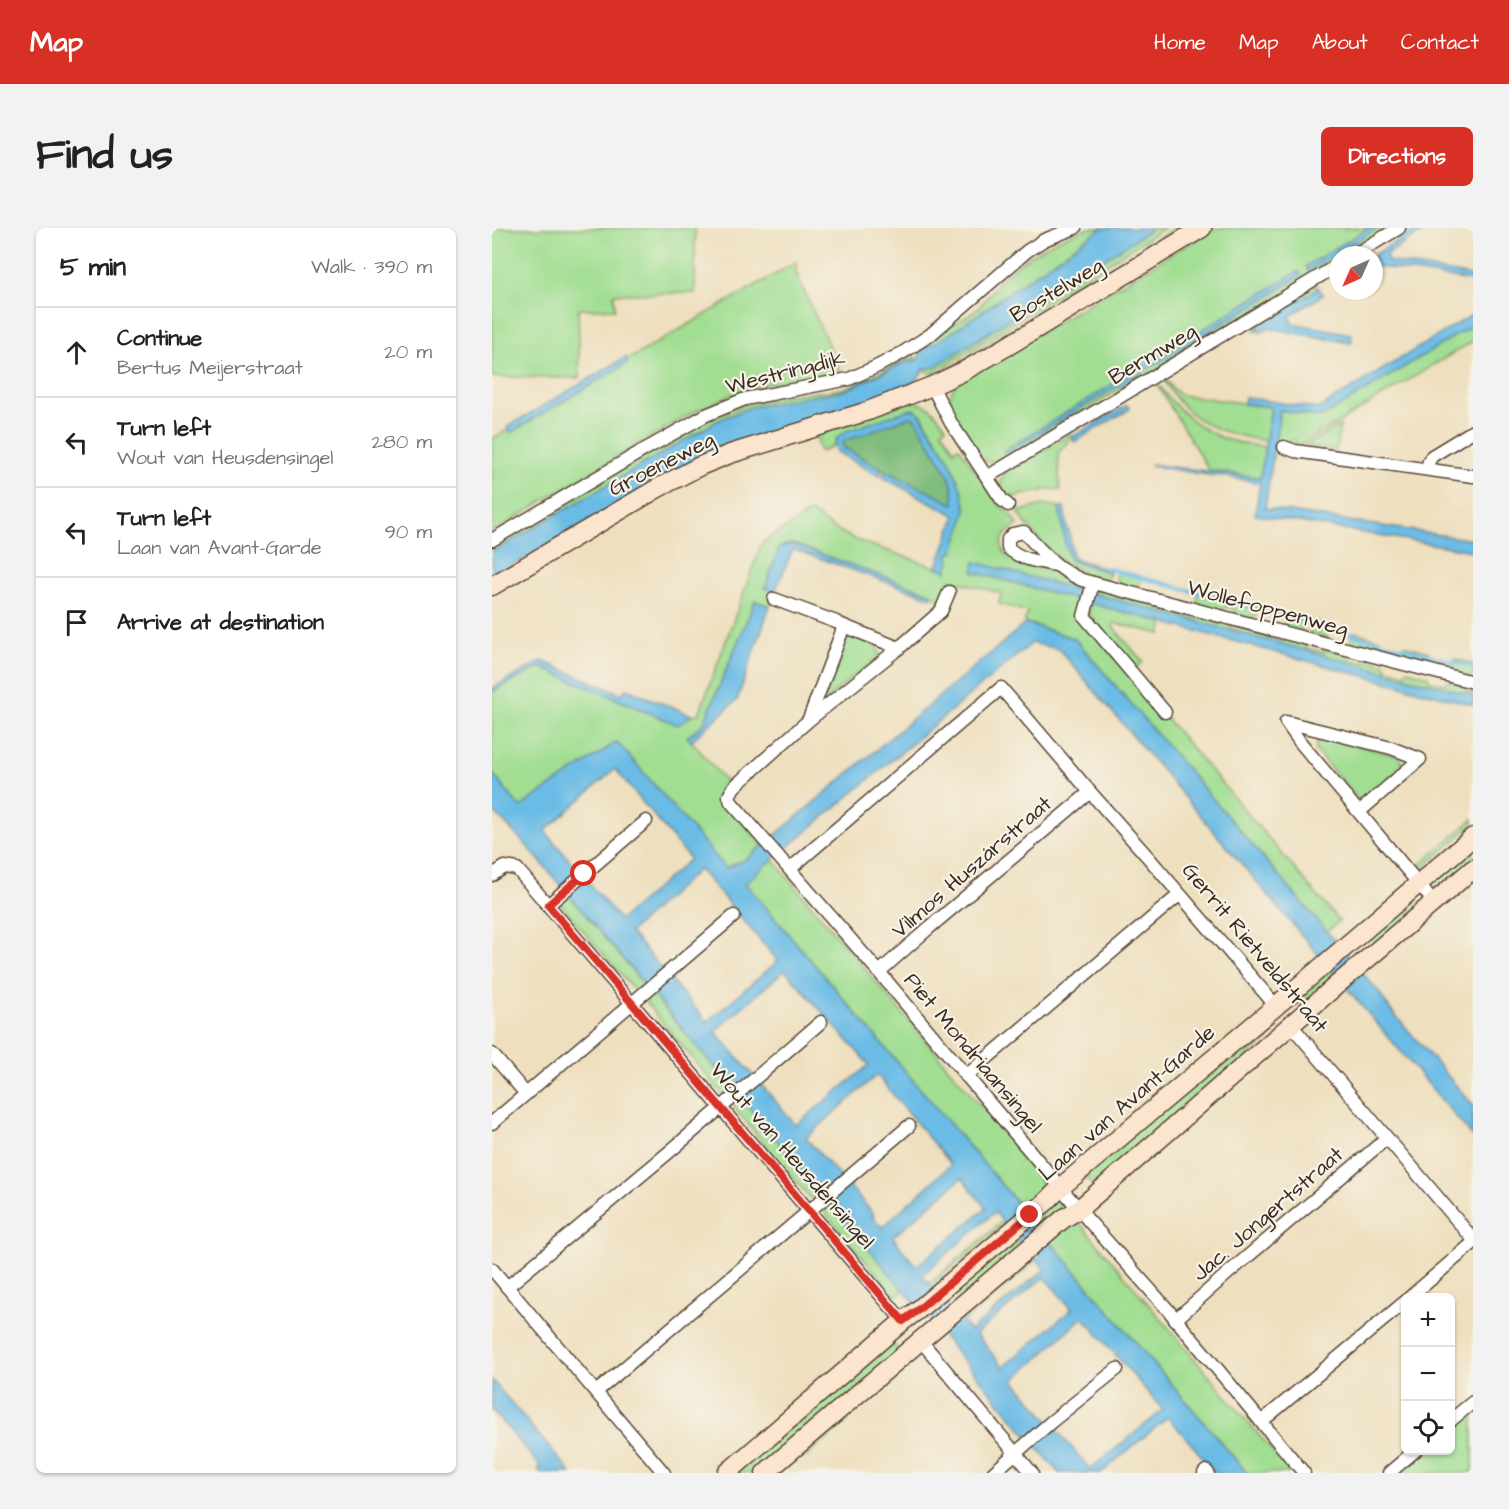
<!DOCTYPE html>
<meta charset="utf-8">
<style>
body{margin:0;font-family:"Architects Daughter",sans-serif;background:#f2f2f2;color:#222}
.controls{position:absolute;right:18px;bottom:18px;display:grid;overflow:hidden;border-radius:9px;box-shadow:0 2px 4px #0004}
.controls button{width:54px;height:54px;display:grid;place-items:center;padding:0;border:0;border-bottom:2px solid #e0e0e0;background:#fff;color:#222;font:30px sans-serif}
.compass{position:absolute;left:837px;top:18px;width:54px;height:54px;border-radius:50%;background:#fff;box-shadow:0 2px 4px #0004;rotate:225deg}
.stop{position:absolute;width:18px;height:18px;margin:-14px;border:4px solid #d93025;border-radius:50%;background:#fff}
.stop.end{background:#d93025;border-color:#fff;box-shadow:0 2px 6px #0008}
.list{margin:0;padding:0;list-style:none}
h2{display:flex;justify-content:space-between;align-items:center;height:78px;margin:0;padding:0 24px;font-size:26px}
h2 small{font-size:20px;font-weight:400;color:#767676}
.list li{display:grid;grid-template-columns:39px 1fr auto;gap:18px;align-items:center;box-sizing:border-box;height:90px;padding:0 24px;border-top:2px solid #e0e0e0}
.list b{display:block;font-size:22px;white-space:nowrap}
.list p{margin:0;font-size:20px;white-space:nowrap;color:#767676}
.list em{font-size:20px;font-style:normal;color:#767676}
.icon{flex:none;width:33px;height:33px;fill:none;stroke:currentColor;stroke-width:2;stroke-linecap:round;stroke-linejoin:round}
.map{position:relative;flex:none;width:981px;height:1245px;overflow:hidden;border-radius:9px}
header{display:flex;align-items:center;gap:36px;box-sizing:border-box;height:84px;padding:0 30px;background:#d93025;color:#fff}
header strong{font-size:28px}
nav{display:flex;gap:33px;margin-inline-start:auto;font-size:21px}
.intro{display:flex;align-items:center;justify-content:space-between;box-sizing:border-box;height:144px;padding:0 36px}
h1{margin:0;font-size:42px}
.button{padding:15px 27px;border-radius:9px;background:#d93025;color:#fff;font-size:21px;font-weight:700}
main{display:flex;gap:36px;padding:0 36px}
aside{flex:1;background:#fff;border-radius:9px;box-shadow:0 2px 4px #0004}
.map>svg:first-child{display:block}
</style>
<header>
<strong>Map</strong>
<nav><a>Home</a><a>Map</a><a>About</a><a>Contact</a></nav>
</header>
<div class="intro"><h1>Find us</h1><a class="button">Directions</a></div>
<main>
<aside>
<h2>5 min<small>Walk · 390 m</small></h2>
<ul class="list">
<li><svg class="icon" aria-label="ahead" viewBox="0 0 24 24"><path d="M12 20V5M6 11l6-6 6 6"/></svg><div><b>Continue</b><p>Bertus Meijerstraat</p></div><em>20 m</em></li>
<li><svg class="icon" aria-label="left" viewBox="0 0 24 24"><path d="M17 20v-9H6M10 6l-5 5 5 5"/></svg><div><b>Turn left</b><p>Wout van Heusdensingel</p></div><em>280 m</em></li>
<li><svg class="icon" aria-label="left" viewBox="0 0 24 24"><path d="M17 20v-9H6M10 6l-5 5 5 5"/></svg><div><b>Turn left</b><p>Laan van Avant-Garde</p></div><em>90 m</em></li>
<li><svg class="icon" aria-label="arrive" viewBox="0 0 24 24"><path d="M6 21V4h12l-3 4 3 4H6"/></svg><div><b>Arrive at destination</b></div></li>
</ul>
</aside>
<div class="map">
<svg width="981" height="1245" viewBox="0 0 981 1245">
<rect width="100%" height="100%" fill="#f7f3e8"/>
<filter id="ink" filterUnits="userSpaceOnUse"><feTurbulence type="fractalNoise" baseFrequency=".0167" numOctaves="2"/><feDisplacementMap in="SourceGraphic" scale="12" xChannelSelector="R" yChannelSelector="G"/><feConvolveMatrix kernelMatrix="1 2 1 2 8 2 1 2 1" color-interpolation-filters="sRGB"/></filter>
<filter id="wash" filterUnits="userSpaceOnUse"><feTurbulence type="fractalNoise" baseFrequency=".008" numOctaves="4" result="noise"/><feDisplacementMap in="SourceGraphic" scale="24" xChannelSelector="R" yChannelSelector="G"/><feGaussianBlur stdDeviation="1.35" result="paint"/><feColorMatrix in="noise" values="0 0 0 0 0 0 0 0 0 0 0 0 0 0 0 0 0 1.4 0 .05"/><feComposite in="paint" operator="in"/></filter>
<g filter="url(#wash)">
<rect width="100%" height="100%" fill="#eedfbe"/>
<g fill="#a1de92" stroke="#6e8458" stroke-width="1.5" fill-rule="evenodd">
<path d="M0 0H203V65L122 66 123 81H86L88 150 0 149Z"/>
<path d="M596 0H610L453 109 433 121 428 127 425 123 423 124 422 123C428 120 433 120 438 115 441 112 443 108 447 105 461 96 478 89 489 77 497 68 503 56 512 48 537 26 565 10 596 0Z"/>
<path d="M661 0H672L440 146 435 144 432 141 441 140Z"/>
<path d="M682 0H699L520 109 448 146Z"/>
<path d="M723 0H877L815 38 816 42 887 0H901L856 27H846V33L650 152 639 154 513 234C506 234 496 236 490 231 484 227 480 218 476 212 464 193 447 175 466 154ZM805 44H807L808 48C711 110 611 167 512 225L511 224Z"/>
<path d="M304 34V45L349 145 273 156 236 168 198 186 54 271 0 305V211Z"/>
<path d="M820 56 827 60 765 98V101L768 104 762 103 761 94Z"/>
<path d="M981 97V113L808 218 803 217 804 212H798L797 216 783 214 788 182 826 189Z"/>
<path d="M422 128 424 131 413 134 354 162 259 179 227 192 0 324V317L73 276 133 239 216 191 258 175 304 166 336 163 353 160Z"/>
<path d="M675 153 681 161 690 167 779 179 774 213C743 208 712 201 690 177 683 170 678 162 673 154Z"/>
<path d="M667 157C685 182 706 202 736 212 748 215 761 217 773 219L769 250 719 242 718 244 666 158Z"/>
<path d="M418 174C437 174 444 185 454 199L450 203 462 222 467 219 507 276 518 286 526 297C518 302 509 307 510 318 512 339 551 338 566 344 577 348 587 354 596 358L595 365 483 334 482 344 593 374 587 388 847 693 835 704 583 411 532 394 536 384 507 376 509 365 458 352 451 374 440 366 301 316 294 317 273 360 283 363 278 378 263 373 212 495 196 509 235 555 230 559 226 567 271 617 255 631 233 640 125 514 28 579 0 545V464L48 439 186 497 200 487 207 486 270 315 318 284 343 301 364 312 455 343 456 327 469 260 457 231 429 186 344 211 342 218 329 224 326 219 325 205Z"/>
<path d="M848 197 844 223 814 218Z"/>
<path d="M578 206 580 209 566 225 568 262 557 261 521 269H515C506 256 506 251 518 240Z"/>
<path d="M557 277 567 279 573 315 578 332 618 345 614 352C605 349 595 347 587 343 561 331 541 307 526 284L547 278Z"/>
<path d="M626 342 652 349 645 360 625 355 624 346Z"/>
<path d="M609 361 695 384V388L705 391 706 387 739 396V400L749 402 750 399 775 405V409L792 413 793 410 815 416 814 420 832 424 833 421 855 426V430L873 435 874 431 894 436 893 440 913 446 915 442 936 448V452L953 456 955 453 975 458 974 462 981 464V467L602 366V363Z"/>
<path d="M705 362 766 379 764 387 761 391 744 387 742 381 734 379 730 382 706 376Z"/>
<path d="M599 375 672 395 669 406 622 395 621 399 651 434 644 440 596 386Z"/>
<path d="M795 386 814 391 812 399 808 404 793 400V394Z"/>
<path d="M819 393 839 398 834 410 818 406 817 401Z"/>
<path d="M862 404 888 411 883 423 861 417 859 410Z"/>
<path d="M361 409 384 417 388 428 333 472 331 471 351 414 356 410Z"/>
<path d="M912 417 937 424 935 432 932 436 910 430Z"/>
<path d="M963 431 981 436V449L962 444 961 436Z"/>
<path d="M830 509 907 528 910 533 911 538 872 573H867L824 523V516Z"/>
<path d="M981 591V597L931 640 928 637Z"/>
<path d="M981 616V636L948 661C943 660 942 658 941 652Z"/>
<path d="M281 631 292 645 799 1245H755L271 676 252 655Z"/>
<path d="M76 666 153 758 148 762H142L69 677 70 671Z"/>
<path d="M922 671 924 672 927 678 886 717 875 705Z"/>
<path d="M837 739 847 751 813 779 803 767Z"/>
<path d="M159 765 242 862 237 867H231L154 775V769Z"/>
<path d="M766 799 776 811 602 959 592 947Z"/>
<path d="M248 869 331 966 325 971H319L242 880V874Z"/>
<path d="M336 973 412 1062 404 1069 331 983 330 978Z"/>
<path d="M511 993 516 1000 510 1005 507 1001 444 1054 447 1058 442 1062 437 1056Z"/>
<path d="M522 1008 532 1019 458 1081 448 1070Z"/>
<path d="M538 1025 544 1032 470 1095 464 1088 469 1084 473 1088 535 1033Z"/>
<path d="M398 1113 408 1124 266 1245H243Z"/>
<path d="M981 1175V1245H900L926 1223 958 1222 959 1194Z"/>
<path d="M353 1190 356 1193 314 1229 311 1225Z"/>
</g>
<path fill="#80bd7c" stroke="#5e744d" stroke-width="1.5" d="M420 188 423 190 456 246 460 256 462 277 390 241 352 220 350 214 352 212Z"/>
<g fill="#6bbce6" stroke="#537382" stroke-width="1.5" fill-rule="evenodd">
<path d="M610 0H661L441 140 432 141 424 153 366 177 251 212 210 229 0 349V324L227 192 259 179 354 162 414 134 425 132 432 121 453 109Z"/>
<path d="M877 0H887L816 43 814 38Z"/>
<path d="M926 0H937L895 26V33L980 48 979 53 882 38V27Z"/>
<path d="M805 44 809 46 808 48 782 65 516 224 512 225 511 223Z"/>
<path d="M827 60 831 67 798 88 800 95 860 106 859 115 776 100 768 104 765 98Z"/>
<path d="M981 86V97L832 188 826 189 788 182 773 280 981 312V323L763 287 768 255 726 247 724 248 659 238V236L768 250 779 179 752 176 753 169 826 181Z"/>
<path d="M134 129 136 135 20 204H18L15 199Z"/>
<path d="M635 177 638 181 582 214 580 209Z"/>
<path d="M419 181 424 182 428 186 457 231 469 260 474 281 471 296 461 324 456 327 458 332 455 343 445 339 463 289 461 286 390 249 393 243 462 276 460 256 456 246 423 190 417 189 350 214 352 220 390 241 387 248 345 224C340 213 346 208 355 203Z"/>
<path d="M567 279 572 280 575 300 577 303 581 330 619 342 618 345 578 332 573 315Z"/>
<path d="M301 316 440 366V370L301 321 283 363 273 360 287 320 294 317Z"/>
<path d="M483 334 981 467V477L481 344Z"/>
<path d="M263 373 278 378 245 472 199 513 195 509 212 495Z"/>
<path d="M534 395 583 411 868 742 886 763 897 780 981 877V909L567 421 540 415 253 655 755 1245H724L676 1189 609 1245H567L35 618 0 582V545L28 579 125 514 234 640 255 631ZM123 541 198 631 128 692 53 603ZM207 641 286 733 215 794 138 704ZM293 742 377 837 304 897 223 803ZM385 847 459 937 390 999 380 988 382 987C360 960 336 936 314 910ZM470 950 494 980 425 1038 412 1024 401 1009ZM503 984 522 1008 553 1041 478 1103 430 1047ZM552 1049 580 1081 511 1139 484 1106ZM591 1089 671 1182 598 1241 522 1152Z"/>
<path d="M50 433 129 466 134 461 200 487 186 497 48 439 0 464V460Z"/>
<path d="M0 1152 79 1245H50L46 1241 48 1238 0 1182Z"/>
</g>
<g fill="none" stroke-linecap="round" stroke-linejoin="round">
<path stroke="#6bbce6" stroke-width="4" d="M614 340 981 439"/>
</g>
</g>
<g filter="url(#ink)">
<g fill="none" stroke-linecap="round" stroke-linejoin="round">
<defs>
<g id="street">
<path d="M862 27 907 0"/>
<path d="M440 158 459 195 510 272 516 277"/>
<path d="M792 219 803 223 981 248"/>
<path d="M935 241 937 233 940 228 981 203"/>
<path d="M495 249 846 37"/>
<path d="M0 312 150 223 214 187 253 171 357 151 386 138 410 125 438 107 535 23 552 12 583 0"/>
<path d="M564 337C547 334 529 332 516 320V311L521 306 532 304C549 323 566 342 590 352L981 454"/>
<path d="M601 355 592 388 673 484"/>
<path d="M457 364 449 383 407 420 317 492 242 559 237 568 239 574 387 744 596 992 677 1083 812 1245"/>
<path d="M282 371 344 394 352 398"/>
<path d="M317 491 352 398 407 420"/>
<path d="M867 584 928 531 899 520 794 494 808 514 942 674"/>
<path d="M298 641 509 460 598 564 655 628 784 778"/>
<path d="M0 647 13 639 25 641 411 1093"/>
<path d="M56 677 154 593"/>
<path d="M387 744 438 699 598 564"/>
<path d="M799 797 981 1011"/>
<path d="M0 826 34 866"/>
<path d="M474 848 687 667"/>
<path d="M0 895 242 688"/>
<path d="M0 1041 172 1245"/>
<path d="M15 1059 176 925 329 794"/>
<path d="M917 1070 981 1015"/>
<path d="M683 1092 735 1046 895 910"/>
<path d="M429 1113 540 1245"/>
<path d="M104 1164 417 898"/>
<path d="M958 1193 981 1174"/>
<path d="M769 1194 914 1073"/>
<path d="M501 1245 559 1194 625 1141"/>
<path d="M712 1245 714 1243 716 1245"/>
<path d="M897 1245 924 1222"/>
</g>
<g id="secondary">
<path d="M0 358 166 260 208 238 238 226 376 183 440 158 472 143 514 119 710 0"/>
<path d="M235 1245 411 1093 426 1082 555 973 569 959 784 778 981 609"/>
<path d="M273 1245 571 991 587 981 847 755 981 641"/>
</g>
</defs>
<use href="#street" stroke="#564536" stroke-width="15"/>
<use href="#secondary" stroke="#564536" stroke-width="21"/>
<use href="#street" stroke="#fff" stroke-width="12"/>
<use href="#secondary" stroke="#fce5cf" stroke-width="18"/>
</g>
</g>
<g fill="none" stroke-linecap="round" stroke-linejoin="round" filter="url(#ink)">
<path stroke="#d93025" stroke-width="8" d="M92 646 56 677 411 1093 426 1082 538 987"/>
</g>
<g text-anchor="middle" stroke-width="4.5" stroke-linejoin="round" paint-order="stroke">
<g font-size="22" fill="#3b2a1e" stroke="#f7f3e8">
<text transform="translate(564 61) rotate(-31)" y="8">Bostelweg</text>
<text transform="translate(660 125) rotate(-31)" y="8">Bermweg</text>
<text transform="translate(293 143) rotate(-14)" y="8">Westringdijk</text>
<text transform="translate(169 235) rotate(-27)" y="8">Groeneweg</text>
<text transform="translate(776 379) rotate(15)" y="8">Wollefoppenweg</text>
<text transform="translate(479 638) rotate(-41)" y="8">Vilmos Huszárstraat</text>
<text transform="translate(764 719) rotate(50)" y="8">Gerrit Rietveldstraat</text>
<text transform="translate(482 824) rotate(50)" y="8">Piet Mondriaansingel</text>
<text transform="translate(634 874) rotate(-41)" y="8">Laan van Avant-Garde</text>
<text transform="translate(301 927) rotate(49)" y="8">Wout van Heusdensingel</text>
<text transform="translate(775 985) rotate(-41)" y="8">Jac. Jongertstraat</text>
</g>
</g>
</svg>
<div class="controls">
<button>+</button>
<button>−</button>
<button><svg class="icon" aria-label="locate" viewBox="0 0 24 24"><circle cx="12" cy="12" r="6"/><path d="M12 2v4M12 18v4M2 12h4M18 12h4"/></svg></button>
</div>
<svg class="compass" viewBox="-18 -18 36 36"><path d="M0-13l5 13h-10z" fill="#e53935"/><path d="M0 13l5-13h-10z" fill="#767676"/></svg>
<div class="stop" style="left:92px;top:646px"></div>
<div class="stop end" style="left:538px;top:987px"></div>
</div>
</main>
